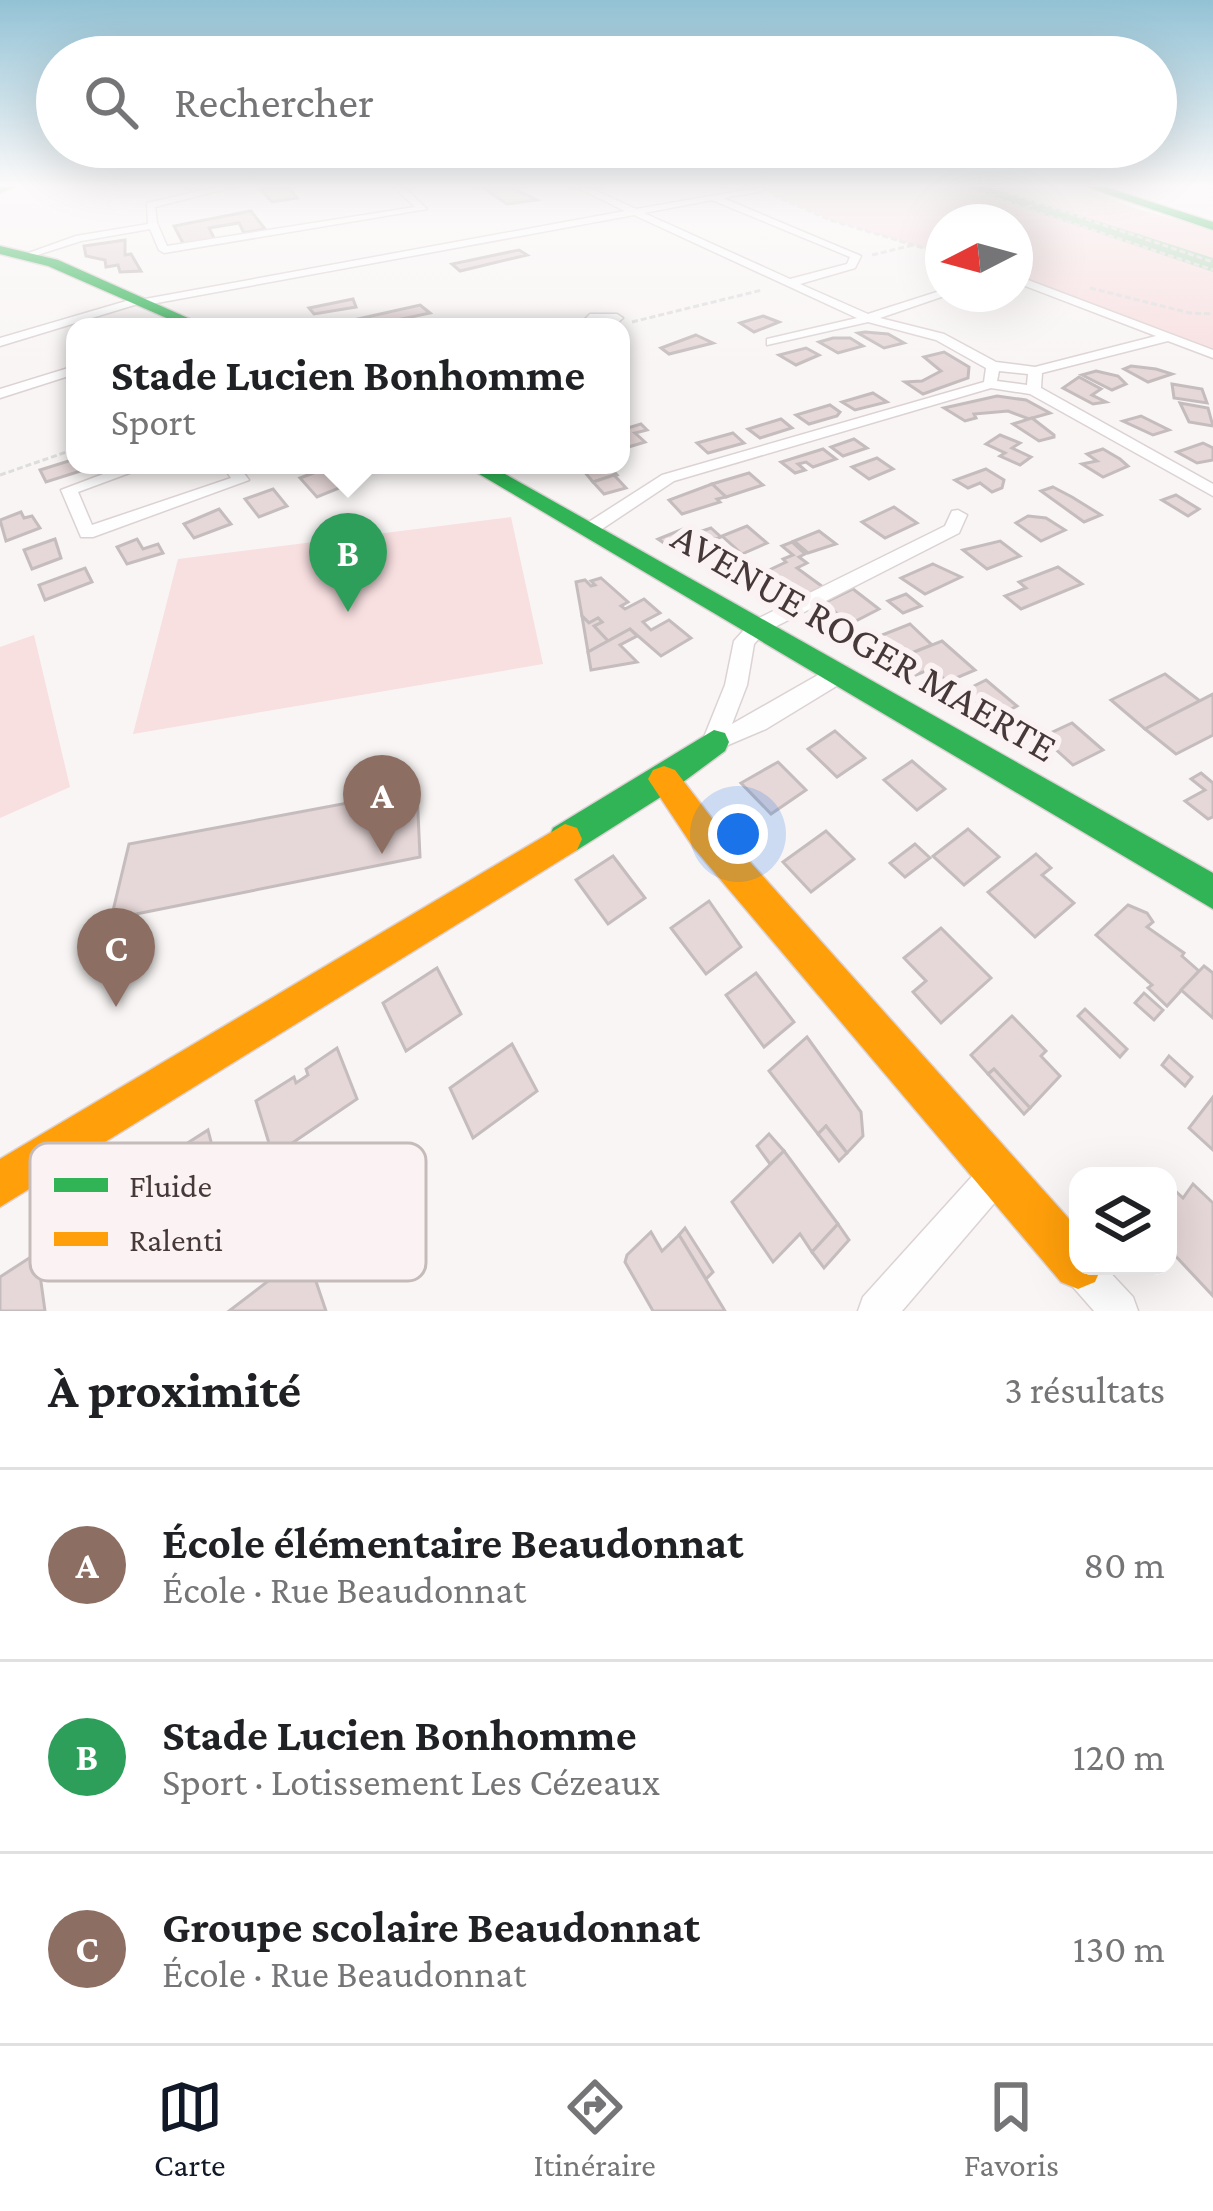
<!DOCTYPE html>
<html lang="fr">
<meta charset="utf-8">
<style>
body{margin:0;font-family:"Crimson Pro",serif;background:#f6f6f6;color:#202124}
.controls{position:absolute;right:36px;bottom:36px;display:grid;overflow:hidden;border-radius:24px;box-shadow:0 12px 48px #0002}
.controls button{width:108px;height:108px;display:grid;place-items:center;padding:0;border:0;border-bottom:3px solid #e0e0e0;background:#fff;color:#202124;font:60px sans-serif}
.compass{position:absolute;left:925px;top:204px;width:108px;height:108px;border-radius:50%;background:#fff;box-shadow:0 12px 48px #0002;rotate:264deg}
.you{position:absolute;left:738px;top:834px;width:42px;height:42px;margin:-30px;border:9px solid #fff;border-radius:50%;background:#1a73e8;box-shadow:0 0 0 18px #1a73e833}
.badge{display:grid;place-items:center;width:78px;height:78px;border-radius:50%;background:#111827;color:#fff;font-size:39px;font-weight:700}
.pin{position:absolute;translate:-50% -99px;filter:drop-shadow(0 3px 6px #0008)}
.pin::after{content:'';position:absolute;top:63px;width:42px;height:36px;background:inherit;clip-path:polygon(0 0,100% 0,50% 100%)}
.popup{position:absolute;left:66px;top:318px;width:564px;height:156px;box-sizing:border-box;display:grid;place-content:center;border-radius:24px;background:#fff;filter:drop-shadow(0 3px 9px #0005);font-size:39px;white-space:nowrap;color:#757577}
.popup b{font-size:45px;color:#202124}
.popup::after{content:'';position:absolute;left:50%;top:100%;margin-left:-24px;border:24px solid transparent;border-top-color:#fff}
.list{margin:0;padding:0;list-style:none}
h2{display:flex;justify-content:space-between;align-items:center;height:156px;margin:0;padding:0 48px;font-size:51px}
h2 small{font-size:39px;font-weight:400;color:#757577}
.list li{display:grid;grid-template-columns:78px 1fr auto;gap:36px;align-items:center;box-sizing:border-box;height:192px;padding:0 48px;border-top:3px solid #e0e0e0}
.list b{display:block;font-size:45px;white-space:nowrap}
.list p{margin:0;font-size:39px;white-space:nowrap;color:#757577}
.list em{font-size:39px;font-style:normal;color:#757577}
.icon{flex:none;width:66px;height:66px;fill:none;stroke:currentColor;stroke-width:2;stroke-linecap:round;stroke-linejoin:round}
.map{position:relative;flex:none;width:1213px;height:1311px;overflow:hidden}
.search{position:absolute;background:#fff;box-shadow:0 12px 48px #0002;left:36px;right:36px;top:36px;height:132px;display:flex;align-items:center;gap:30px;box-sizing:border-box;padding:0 42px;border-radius:66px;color:#757577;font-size:45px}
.sheet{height:732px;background:#fff}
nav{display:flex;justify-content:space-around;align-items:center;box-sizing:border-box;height:168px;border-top:3px solid #e0e0e0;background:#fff;font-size:33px;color:#757577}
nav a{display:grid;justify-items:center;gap:6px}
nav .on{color:#111827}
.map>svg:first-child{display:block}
</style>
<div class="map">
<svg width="1213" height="1311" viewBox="0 0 1213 1311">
<rect width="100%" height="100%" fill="#f9f5f5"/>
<g fill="#f8dfe0">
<path d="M757 187H1083L1133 208 1213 229V354L1015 278V222H943V254L830 220Z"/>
<path d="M511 517 543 664 133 734 178 559Z"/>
<path d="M34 635 70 787 0 818V647Z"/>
</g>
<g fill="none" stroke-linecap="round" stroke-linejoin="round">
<path fill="#b4d7b9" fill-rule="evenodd" d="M963 187H992L1213 258V272Z"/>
</g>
<g fill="#e6d7d8" stroke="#c5bdbd" stroke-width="3">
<path d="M288 187 297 198 272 202 260 189Z"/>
<path d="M482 187H510L537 200 507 204Z"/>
<path d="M251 211 265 229 244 233 239 223 209 228 215 240 184 245 174 226Z"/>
<path d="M125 240V255L131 254 141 271 120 272 118 265 106 267 105 260 86 256 84 246Z"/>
<path d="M519 250 527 255 460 271 452 264Z"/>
<path d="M353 299 356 307 314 314 309 308Z"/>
<path d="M420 305 430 313 364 327 358 319Z"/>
<path d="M763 316 779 322 754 332 740 323Z"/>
<path d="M865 332 888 334 904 343 884 348 858 333Z"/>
<path d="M696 335 713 343 669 354 661 348Z"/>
<path d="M833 338H850L863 346 838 353 819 342Z"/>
<path d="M806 348 819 355 796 365 779 355Z"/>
<path d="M944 352 969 367 968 378 923 394 905 382 922 381 941 371 924 357Z"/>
<path d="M1131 366 1156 369 1172 374 1148 382 1124 369Z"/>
<path d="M1096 371 1118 376 1126 384 1112 390 1082 375Z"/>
<path d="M1079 377 1101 389 1092 395 1106 402 1093 404 1063 388Z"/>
<path d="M1172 384 1202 389 1207 403 1174 398Z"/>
<path d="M873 393 887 402 855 410 842 402Z"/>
<path d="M997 396 1026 400 1050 413 1029 419 1008 411 974 414 976 418 965 421 944 408Z"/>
<path d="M1180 403 1208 408 1213 426 1189 422Z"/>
<path d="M830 405 840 412 837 416 809 424 796 415Z"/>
<path d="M1141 416 1169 430 1153 435 1123 421Z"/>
<path d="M1032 418 1054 435V437L1039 441 1013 424Z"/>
<path d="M781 419 792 428 760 438 748 429Z"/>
<path d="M641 424 647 430 635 433 645 442 622 449 621 430Z"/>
<path d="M733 433 744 443 708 453 697 443Z"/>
<path d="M1000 435 1020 443 1012 448 1031 457 1020 465 1000 456 1005 453 986 444Z"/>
<path d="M854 439 867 448 843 456 831 447Z"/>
<path d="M1203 443 1213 448V460L1197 463 1177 452Z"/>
<path d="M823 449 836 459 813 467 806 462 798 464 805 470 795 473 781 462Z"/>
<path d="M1103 449 1120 459 1128 466 1103 477 1082 464 1097 461 1087 454Z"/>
<path d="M877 458 893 469 869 479 852 467Z"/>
<path d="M75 459V465L87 469 46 482 40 470Z"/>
<path d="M608 465 617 475 593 482 583 470Z"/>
<path d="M324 469 344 486 317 497 300 478Z"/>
<path d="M986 469 1004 480 1002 488 992 492 980 483 968 488 955 480Z"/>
<path d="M749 473 763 485 726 497 712 484Z"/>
<path d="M614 475 626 488 604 494 593 482Z"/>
<path d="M712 484 726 497 717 499 720 502 682 514 669 500Z"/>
<path d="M1053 487 1072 497 1101 515 1084 522 1041 491Z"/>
<path d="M273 489 287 506 259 517 245 499Z"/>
<path d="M1176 495 1199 509 1188 516 1162 500Z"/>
<path d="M894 507 917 523 885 538 862 522Z"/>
<path d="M219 509 231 524 194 538 184 524Z"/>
<path d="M21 512 24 518 32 516 40 528 6 541 0 520Z"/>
<path d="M1028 516 1046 518 1065 530 1041 541 1016 523Z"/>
<path d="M747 526 767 543 742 554 722 536Z"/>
<path d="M711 528 721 537 679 553 658 539 683 529 694 540 703 537 699 532Z"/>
<path d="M819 531 836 544 808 553 794 541Z"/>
<path d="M55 539 61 558 32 569 24 550Z"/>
<path d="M137 539 143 549 158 544 163 553 127 564 117 547Z"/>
<path d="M1000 541 1020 556 987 569 963 550Z"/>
<path d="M792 542 805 554 799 557 807 563 797 568 823 587 799 598 765 572 786 562 783 559 793 555 782 546Z"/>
<path d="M933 564 961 577 925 594 901 578Z"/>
<path d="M1058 567 1082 584 1021 609 1005 596 1026 588 1019 582Z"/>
<path d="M85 568 92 582 45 600 39 585Z"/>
<path d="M601 578 628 602 621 606 625 609 644 599 660 613 643 622 651 630 669 620 691 638 661 656 630 629 608 641 594 626 602 622 598 618 589 623 582 616 576 582 585 580 591 586 595 585 591 581Z"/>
<path d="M853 589 879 609 850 624 824 603Z"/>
<path d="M906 594 921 606 903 613 888 601Z"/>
<path d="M582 616 589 623 598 618 602 622 594 626 608 641 588 652Z"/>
<path d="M910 624 932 645 901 657 877 637Z"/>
<path d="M630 629 637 636 620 645 637 662 591 670 588 652Z"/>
<path d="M942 641 975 670 947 682 933 668 916 675 899 658Z"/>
<path d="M1165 674 1200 701 1145 729 1111 700Z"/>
<path d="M986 680 1017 706 994 718 964 691Z"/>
<path d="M1213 694V735L1176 754 1145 729Z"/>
<path d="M1072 723 1103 750 1073 765 1042 737Z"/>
<path d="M835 731 865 758 837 777 808 749Z"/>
<path d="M912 761 945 789 917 810 884 780Z"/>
<path d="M778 762 806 790 771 814 741 783Z"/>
<path d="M1201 773 1213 783V817L1208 819 1185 801 1205 790 1191 779Z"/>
<path d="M417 790 420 857 111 919 129 844Z"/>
<path d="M968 829 999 857 964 885 933 856Z"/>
<path d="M826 831 854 859 811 892 783 862Z"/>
<path d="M915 844 930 858 905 877 890 863Z"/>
<path d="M1036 854 1051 868 1042 875 1074 903 1035 937 988 892Z"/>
<path d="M613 856 645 898 608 924 576 880Z"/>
<path d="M709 901 741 947 706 974 671 928Z"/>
<path d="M1128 905 1147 913 1153 922 1147 927 1184 953 1182 956 1199 971 1167 1006 1148 988 1152 985 1096 935Z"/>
<path d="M941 928 991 978 941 1023 913 992 926 981 904 958Z"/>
<path d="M1204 966 1213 973V1018L1181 990Z"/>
<path d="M437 968 461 1014 406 1051 383 1003Z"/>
<path d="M756 973 794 1022 764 1047 726 995Z"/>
<path d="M1144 993 1163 1010 1154 1020 1135 1003Z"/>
<path d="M1085 1009 1127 1049 1120 1057 1078 1016Z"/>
<path d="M1012 1016 1046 1051 1041 1056 1060 1076 1030 1108 994 1069 988 1074 971 1055Z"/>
<path d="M807 1037 861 1112 863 1136 847 1153 826 1126 818 1134 769 1071Z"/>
<path d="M512 1044 537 1091 473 1138 450 1088Z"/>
<path d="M337 1048 357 1099 273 1156 256 1101 294 1077 296 1083 308 1075 306 1069Z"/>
<path d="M1169 1056 1192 1077 1185 1086 1162 1065Z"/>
<path d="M994 1069 1030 1108 1024 1114 988 1074Z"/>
<path d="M1213 1097V1150L1189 1128Z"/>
<path d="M826 1126 847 1153 839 1161 818 1134Z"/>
<path d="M208 1130 216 1161 209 1166 217 1195 138 1249 125 1183Z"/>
<path d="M769 1134 784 1151 770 1164 757 1146Z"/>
<path d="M784 1151 838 1224 812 1252 800 1234 773 1262 732 1202Z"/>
<path d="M1168 1184 1183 1198 1193 1184 1213 1203V1296L1168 1248Z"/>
<path d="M838 1224 849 1240 824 1268 812 1252Z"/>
<path d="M685 1228 713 1272 706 1279 679 1235Z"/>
<path d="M651 1232 662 1251 679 1235 725 1311H653L625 1262 627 1255Z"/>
<path d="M306 1252 326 1311H229Z"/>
<path d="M37 1253 45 1311H0V1277Z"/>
</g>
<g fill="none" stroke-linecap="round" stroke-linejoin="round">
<defs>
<g id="street">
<path d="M216 187H233L155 207 157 223 167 246 415 207 394 187H404L427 209 164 253 159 250 150 229 81 241 25 259 20 256 76 236 148 224 147 203Z"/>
<path d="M576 187H588L636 209 763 187V191L723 198 861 256 855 268 800 284 868 314 943 290 947 295 880 318 944 334 996 362 1035 367 1156 336 1015 282V275L1213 350V358L1168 341 1042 373 1041 388 1213 484V496L1030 394 991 388 674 481 596 533H584V525L662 475 984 382 986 368 936 340 868 322 767 345V339L857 318 634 215 146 305 141 303 0 346V338L140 297 145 299 625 211ZM712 200 850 257 847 264 790 279 644 213ZM999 371 1028 374 1027 385 997 381Z"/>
<path d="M590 314H617L623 318 613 327H600L605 322 577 327Z"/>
<path d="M75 366V374L0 398V389Z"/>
<path d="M127 465H151L78 492 92 525 231 478 222 465H238L249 480 93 537H81L61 490Z"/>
<path d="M958 510 967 515 959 533 765 632 754 644 747 685 732 724 832 667H848L851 673 848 679 766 729 714 751 706 749 702 742 725 685 734 641 751 622 945 526 952 511Z"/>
<path d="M997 1157 1009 1162 1014 1174 1009 1186 902 1311H858L863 1297 985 1162Z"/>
<path d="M1078 1248V1266H1104L1133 1297 1138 1311H1094L1066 1279 1060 1266 1066 1253Z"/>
</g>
<g id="fast">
<path d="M0 187H15L0 193Z"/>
<path d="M1087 187H1105L1213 222V230Z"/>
<path d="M0 246 58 260 208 327H187L48 266 0 254Z"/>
<path d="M464 465H489L1213 873V909Z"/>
<path d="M714 730 725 733 729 742 725 751 675 788 577 850 565 854 553 850 548 839 553 828Z"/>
</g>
<g id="slow">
<path d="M664 766 675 770 717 825 1078 1229V1266H1102L1095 1282 1078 1289 1061 1282 693 847 648 779 653 770Z"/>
<path d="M565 824 577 828 582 839 577 850 0 1207V1159Z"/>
</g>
</defs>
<use href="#street" stroke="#dcd2d3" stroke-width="3"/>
<use href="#fast" stroke="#dcd2d3" stroke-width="3"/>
<use href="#slow" stroke="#dcd2d3" stroke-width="3"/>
<g stroke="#dedcdc" stroke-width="3" stroke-dasharray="6 3" stroke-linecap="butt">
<path d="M963 187 1213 270"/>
<path d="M992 187 1213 262"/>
<path d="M773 195 830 220 943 254"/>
<path d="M1027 207 1079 193"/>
<path d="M872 255 913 245"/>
<path d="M1090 288 1190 313 1213 314"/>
<path d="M632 322 762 290"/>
<path d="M0 475 75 449"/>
</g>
<use href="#street" fill="#fefefe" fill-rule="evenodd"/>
<use href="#fast" fill="#30b455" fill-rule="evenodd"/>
<use href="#slow" fill="#ff9f0a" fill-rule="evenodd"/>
</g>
<linearGradient id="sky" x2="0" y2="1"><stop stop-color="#93c2d5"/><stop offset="0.5" stop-color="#fcfafa"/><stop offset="1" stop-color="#fcfafa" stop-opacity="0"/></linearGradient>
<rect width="1213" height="371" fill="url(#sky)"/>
<g text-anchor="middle" stroke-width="12" stroke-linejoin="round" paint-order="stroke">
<g font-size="42" fill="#473939" stroke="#fbf3f3">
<text transform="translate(865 641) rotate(30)" y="15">AVENUE ROGER MAERTE</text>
</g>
</g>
<rect x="30" y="1143" width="396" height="138" rx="18" fill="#fbf3f3" stroke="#c5bbbb" stroke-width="3"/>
<rect x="54" y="1178" width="54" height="14" fill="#30b455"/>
<rect x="54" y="1232" width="54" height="14" fill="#ff9f0a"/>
<g font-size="33" fill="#473939">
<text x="129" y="1197">Fluide</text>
<text x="129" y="1251">Ralenti</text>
</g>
</svg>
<div class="controls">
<button><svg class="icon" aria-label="layers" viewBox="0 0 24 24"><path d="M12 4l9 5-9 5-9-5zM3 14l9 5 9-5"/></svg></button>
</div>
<svg class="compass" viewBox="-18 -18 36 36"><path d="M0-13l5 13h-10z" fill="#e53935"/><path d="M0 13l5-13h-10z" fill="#757577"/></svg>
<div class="you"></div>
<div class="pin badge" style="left:382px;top:854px;background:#8d6e63">A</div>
<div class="pin badge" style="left:348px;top:612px;background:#2e9e5b">B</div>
<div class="popup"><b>Stade Lucien Bonhomme</b>Sport</div>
<div class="pin badge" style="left:116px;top:1007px;background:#8d6e63">C</div>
<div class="search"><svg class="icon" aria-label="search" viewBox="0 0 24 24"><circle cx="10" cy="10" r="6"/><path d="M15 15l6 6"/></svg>Rechercher</div>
</div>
<section class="sheet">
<h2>À proximité<small>3 résultats</small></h2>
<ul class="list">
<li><span class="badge" style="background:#8d6e63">A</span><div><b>École élémentaire Beaudonnat</b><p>École · Rue Beaudonnat</p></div><em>80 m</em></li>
<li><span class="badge" style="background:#2e9e5b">B</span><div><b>Stade Lucien Bonhomme</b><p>Sport · Lotissement Les Cézeaux</p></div><em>120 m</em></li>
<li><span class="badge" style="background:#8d6e63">C</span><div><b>Groupe scolaire Beaudonnat</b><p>École · Rue Beaudonnat</p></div><em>130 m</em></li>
</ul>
</section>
<nav>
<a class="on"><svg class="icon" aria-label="map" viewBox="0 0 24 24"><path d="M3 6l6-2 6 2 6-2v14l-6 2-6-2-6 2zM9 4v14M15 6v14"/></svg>Carte</a>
<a><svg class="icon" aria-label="directions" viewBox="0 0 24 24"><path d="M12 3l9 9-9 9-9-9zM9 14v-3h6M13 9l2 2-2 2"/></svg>Itinéraire</a>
<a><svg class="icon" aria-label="saved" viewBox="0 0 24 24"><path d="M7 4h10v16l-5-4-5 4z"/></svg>Favoris</a>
</nav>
